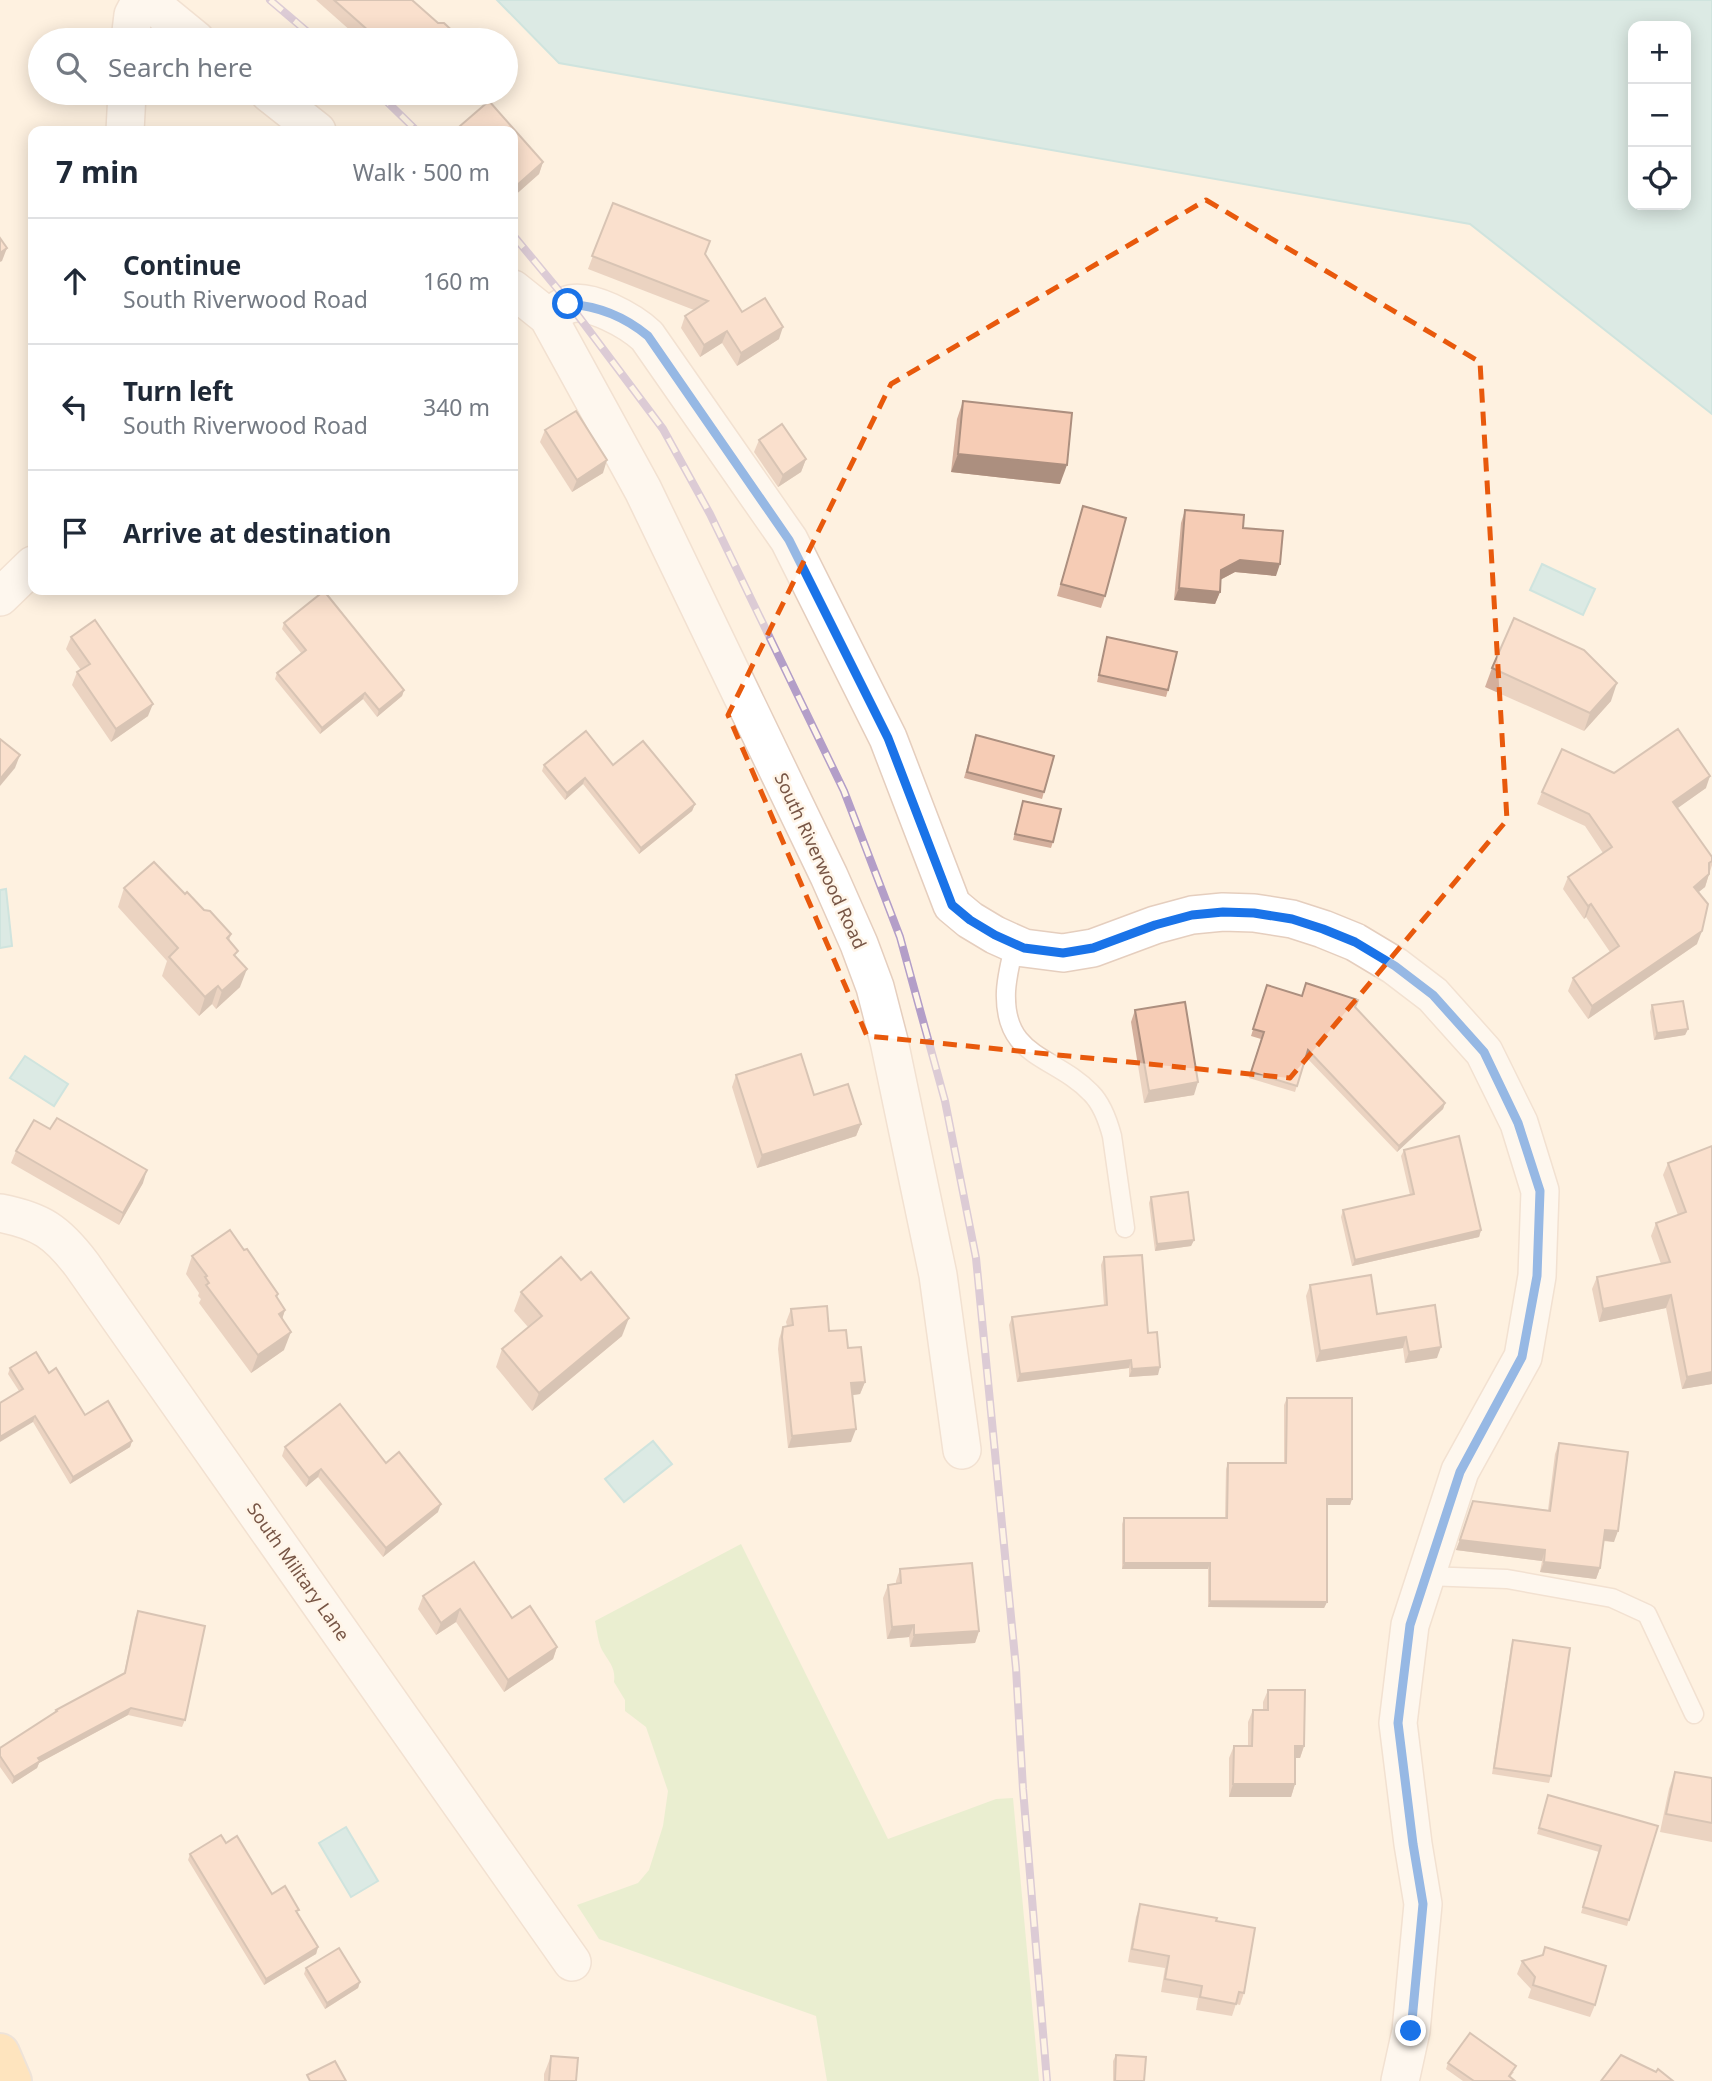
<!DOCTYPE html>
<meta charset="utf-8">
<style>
body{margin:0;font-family:"Noto Sans",sans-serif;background:#f6f6f7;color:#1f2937}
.controls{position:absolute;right:21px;top:21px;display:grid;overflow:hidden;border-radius:14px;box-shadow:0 4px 18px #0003}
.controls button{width:63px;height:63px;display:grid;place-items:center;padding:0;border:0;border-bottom:2px solid #e0e1e3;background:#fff;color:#1f2937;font:35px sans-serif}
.stop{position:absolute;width:21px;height:21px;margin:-16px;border:5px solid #1a73e8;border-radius:50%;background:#fff}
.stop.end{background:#1a73e8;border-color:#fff;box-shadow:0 2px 7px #0008}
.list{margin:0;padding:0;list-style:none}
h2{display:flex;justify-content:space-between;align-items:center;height:91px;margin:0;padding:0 28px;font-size:30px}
h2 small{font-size:23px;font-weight:400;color:#747a83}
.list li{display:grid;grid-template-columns:46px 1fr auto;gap:21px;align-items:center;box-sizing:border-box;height:126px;padding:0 28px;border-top:2px solid #e0e1e3}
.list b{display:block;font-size:26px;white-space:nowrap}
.list p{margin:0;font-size:23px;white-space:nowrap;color:#747a83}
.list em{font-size:23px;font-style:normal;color:#747a83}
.icon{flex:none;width:38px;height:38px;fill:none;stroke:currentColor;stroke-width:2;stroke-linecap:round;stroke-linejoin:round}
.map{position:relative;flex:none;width:1712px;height:2081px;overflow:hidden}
.search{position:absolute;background:#fff;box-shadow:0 4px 18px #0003;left:28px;top:28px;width:490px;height:77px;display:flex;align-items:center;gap:18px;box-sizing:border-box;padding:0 24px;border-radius:38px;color:#747a83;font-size:26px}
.panel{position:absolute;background:#fff;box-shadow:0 4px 18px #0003;left:28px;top:126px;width:490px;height:469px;border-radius:14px}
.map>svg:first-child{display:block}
</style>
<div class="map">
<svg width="1712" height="2081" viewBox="0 0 1712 2081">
<rect width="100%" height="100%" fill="#fef1e0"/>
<path fill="#d2ecbd" d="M741 1544 888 1839 996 1799 1013 1798 1039 2081H827L816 2016 599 1939 577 1905 638 1883 649 1870 663 1826 668 1791 646 1727 625 1711V1700L614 1682C616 1668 609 1662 602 1650 598 1642 597 1630 595 1621Z"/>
<g fill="#b3e3e9" stroke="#98d4db" stroke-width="2" fill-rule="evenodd">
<path d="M497 0H1712V414L1470 224 559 63ZM1633 26H1686V205H1633Z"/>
<path d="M1542 564 1595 589 1583 615 1530 590Z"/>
<path d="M6 889 12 946 0 948V890Z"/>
<path d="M25 1056 68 1084 54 1106 10 1078Z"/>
<path d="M653 1441 672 1464 624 1502 605 1479Z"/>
<path d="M346 1827 378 1881 351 1897 319 1843Z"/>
</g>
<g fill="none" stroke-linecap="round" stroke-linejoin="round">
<defs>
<g id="lane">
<path d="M1015 944C1011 959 1007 975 1006 991 1003 1059 1055 1055 1091 1093 1102 1104 1108 1121 1112 1136L1125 1228"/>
<path d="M1426 1576 1507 1579 1612 1598 1647 1614 1694 1714"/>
</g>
<g id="street">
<path d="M147 0 196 40"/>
<path d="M130 40 133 15 141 0"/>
<path d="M269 93 317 131"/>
<path d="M125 131 127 93"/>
<path d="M513 289 548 317 643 490 829 876 859 944 875 987 889 1041 938 1275 962 1450"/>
<path d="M548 317C554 314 560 308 567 305 588 296 632 322 647 336L789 540 888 738 952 905 970 920 995 935 1024 948 1063 953 1093 948 1155 925 1192 915 1223 912 1254 913 1292 919 1323 929 1355 942 1395 966 1433 995 1484 1052 1519 1123 1540 1191 1537 1276 1523 1357 1460 1471 1410 1625 1398 1723 1413 1844 1423 1904 1411 2031 1400 2081"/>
<path d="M0 597 33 565"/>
<path d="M0 1213C41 1221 57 1232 82 1265L572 1962"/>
</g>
<path id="primary" d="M0 2053 12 2081"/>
</defs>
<use href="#lane" stroke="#e5cebe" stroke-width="21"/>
<use href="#street" stroke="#e5cebe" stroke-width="40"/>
<use href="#primary" stroke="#dcd3cf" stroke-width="42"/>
<use href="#lane" stroke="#fff" stroke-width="18"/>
<use href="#street" stroke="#fff" stroke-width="37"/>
<use href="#primary" stroke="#ffd496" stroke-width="38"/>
<defs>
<g id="rail">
<path d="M270 0 317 40"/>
<path d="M378 93 417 131"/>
<path d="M513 235 561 293 663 429 710 514 844 791 900 937 945 1101 976 1258 1016 1668 1023 1789 1047 2081"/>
</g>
</defs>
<use href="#rail" stroke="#b39ec8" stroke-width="8"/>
<use href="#rail" stroke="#fff5e8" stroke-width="5" stroke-dasharray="16" stroke-linecap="butt"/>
</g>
<g fill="#d4af9c">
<path d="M316 0H412L438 23 459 40H361Z"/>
<path d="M489 101 543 162 539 174 513 197V131H459L460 126Z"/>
<path d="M613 203 705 254 742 312 779 339 737 366 722 343 700 357 681 328 685 316 694 310 588 269Z"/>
<path d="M963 401 1060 484 951 472 957 419Z"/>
<path d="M545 430 603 473 572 492 540 442Z"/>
<path d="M759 440 806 459 801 472 778 487 754 452Z"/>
<path d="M1083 506 1105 596 1101 608 1057 596Z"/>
<path d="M1185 510 1243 528 1276 576 1235 572 1220 580V592L1215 604 1174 600 1181 523Z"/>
<path d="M284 623 404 690 402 696 377 717 363 699 320 734 275 679 277 673 301 653 282 629Z"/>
<path d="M71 637 148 716 111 742 72 685 77 672 81 670 66 649Z"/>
<path d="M1107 637 1168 690 1166 697 1097 682Z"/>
<path d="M1492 668 1611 701 1584 731 1485 687Z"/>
<path d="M976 735 1044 792 1042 799 964 778Z"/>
<path d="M544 765H613L695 804 692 811 639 854 583 784 565 800 542 771Z"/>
<path d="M1614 773 1706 788 1677 808 1712 857V865L1705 887 1698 892 1697 944 1588 1019 1568 991 1573 978 1610 952 1586 917 1584 919 1563 889 1568 877 1603 853 1585 826 1537 804 1542 792Z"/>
<path d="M1023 801 1053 842 1051 848 1013 840Z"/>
<path d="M124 888 185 894 231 934 229 941 236 957 240 987 216 1009 212 1004 199 1016 162 976 167 961 118 907Z"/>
<path d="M1267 985 1302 996 1355 1007 1445 1103 1443 1109 1397 1152 1306 1057 1295 1092 1249 1078 1261 1039 1251 1036Z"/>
<path d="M1652 1005 1688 1029 1685 1035 1654 1040 1650 1012Z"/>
<path d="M1135 1010 1194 1095 1144 1103 1131 1022Z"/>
<path d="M736 1075 861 1124 856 1136 757 1168 732 1087Z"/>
<path d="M50 1129 143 1183 119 1225 11 1163 16 1151Z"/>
<path d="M1712 1146V1384L1682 1389 1666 1308 1599 1322 1592 1289 1597 1277 1661 1264 1651 1236 1656 1223 1678 1215 1663 1175 1668 1163Z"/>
<path d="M1404 1150 1481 1230 1479 1237 1352 1266 1341 1217 1343 1210 1410 1195 1401 1156Z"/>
<path d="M1151 1197 1194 1240 1191 1246 1155 1251 1149 1203Z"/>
<path d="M244 1250 278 1294 277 1298 285 1310 282 1319 284 1350 251 1373 199 1303 201 1299 198 1296 199 1293 186 1274 192 1256Z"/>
<path d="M1104 1257 1148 1333 1158 1375 1129 1377V1368L1017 1382 1009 1325 1012 1317 1104 1305 1101 1265Z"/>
<path d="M581 1280 622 1336 532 1411 496 1367 502 1349 528 1327 514 1311 521 1292Z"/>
<path d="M1310 1285 1377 1314 1437 1358 1405 1363 1403 1348 1316 1362 1306 1296Z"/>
<path d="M791 1309 829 1331 848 1348 865 1382 860 1394 852 1395 851 1442 788 1448 778 1349 779 1339 783 1327 787 1326 786 1322Z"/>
<path d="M10 1368 49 1373 85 1415 132 1441 130 1447 70 1484 33 1422 19 1391 8 1374Z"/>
<path d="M1287 1398 1352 1499 1350 1505H1327V1602L1324 1608 1208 1607V1569H1122V1524L1124 1518H1225L1226 1469 1228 1463H1284V1405Z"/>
<path d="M1559 1443 1614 1542 1603 1541 1600 1568 1596 1579 1540 1572 1542 1561 1456 1550 1473 1501 1548 1510 1555 1454Z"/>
<path d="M285 1447 386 1463 438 1512 383 1557 318 1477 306 1487 282 1456Z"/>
<path d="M900 1569 979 1631 975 1643 910 1647 909 1637 887 1639 883 1598 888 1585 896 1584V1581Z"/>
<path d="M423 1596 512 1618 557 1647 553 1659 504 1692 456 1622 436 1635 418 1609Z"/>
<path d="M138 1611 185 1720 182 1727 128 1715 39 1763 37 1768 12 1784 0 1767V1748L55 1713 56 1710 124 1674 135 1618Z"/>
<path d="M1513 1640 1551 1776 1549 1783 1492 1774 1511 1646Z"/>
<path d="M1268 1690 1304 1746 1300 1758H1295V1784L1291 1797H1229V1758L1234 1746H1248V1722L1253 1710H1263V1702Z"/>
<path d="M1675 1772 1712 1778V1842L1660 1832 1669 1789Z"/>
<path d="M1548 1795 1658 1826 1627 1926 1581 1913 1599 1852 1537 1834Z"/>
<path d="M226 1843 272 1894 298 1914 318 1947 316 1954 264 1985 188 1860 190 1854Z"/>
<path d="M1140 1905 1216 1921 1244 1993 1240 2005 1236 2004 1232 2016 1196 2010 1198 1998 1161 1992 1165 1968 1128 1962 1136 1917Z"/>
<path d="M1545 1947 1595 2005 1590 2017 1528 1998 1531 1989 1517 1974 1522 1961 1542 1955Z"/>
<path d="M306 1968 360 1982 358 1988 325 2009 304 1974Z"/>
<path d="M1116 2055 1144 2081H1113V2061Z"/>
<path d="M551 2056 576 2081H544V2074Z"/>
<path d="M1448 2063 1514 2072 1510 2077 1515 2081H1463L1446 2069Z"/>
</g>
<g fill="#ac8f7f">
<path d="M543 162 539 174 513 197 515 187Z"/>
<path d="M7 248 2 261 0 262V253Z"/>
<path d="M783 327 779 339 737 366 741 353Z"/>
<path d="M727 331 722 343 700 357 704 345Z"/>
<path d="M958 454 1067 465 1060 484 951 472Z"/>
<path d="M806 459 801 472 778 487 783 475Z"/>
<path d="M607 460 603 473 572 492 577 480Z"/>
<path d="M1240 560 1280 564 1276 576 1235 572 1216 582 1221 570Z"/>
<path d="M1179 588 1220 592 1215 604 1174 600Z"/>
<path d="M1617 683 1611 701 1584 731 1590 713Z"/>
<path d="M404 690 402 696 377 717 379 710Z"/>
<path d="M365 693 363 699 320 734 322 728Z"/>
<path d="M153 704 148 716 111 742 116 729Z"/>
<path d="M20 755 15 768 0 786V779Z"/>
<path d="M1710 776 1706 788 1668 815 1673 802Z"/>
<path d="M585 778 583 784 565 800 567 793Z"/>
<path d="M695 804 692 811 639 854 641 848Z"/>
<path d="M1709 874 1705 887 1689 900 1694 887Z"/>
<path d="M1591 904 1586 917 1584 919 1588 906Z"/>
<path d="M1702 931 1697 944 1588 1019 1592 1006Z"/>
<path d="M247 969 240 987 216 1009 222 991Z"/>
<path d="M218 986 212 1004 199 1016 205 997Z"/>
<path d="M1688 1029 1685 1035 1654 1040 1657 1033Z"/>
<path d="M1198 1082 1194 1095 1144 1103 1149 1091Z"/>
<path d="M1445 1103 1443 1109 1397 1152 1399 1146Z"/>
<path d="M861 1124 856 1136 757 1168 762 1155Z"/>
<path d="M147 1170 143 1183 119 1225 123 1213Z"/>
<path d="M1481 1230 1479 1237 1352 1266 1355 1260Z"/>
<path d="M1194 1240 1191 1246 1155 1251 1157 1244Z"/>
<path d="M1671 1295 1666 1308 1599 1322 1603 1309Z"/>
<path d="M285 1310 279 1328V1314Z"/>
<path d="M629 1318 622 1336 532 1411 539 1393Z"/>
<path d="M291 1332 284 1350 251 1373 258 1355Z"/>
<path d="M1406 1337 1403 1348 1316 1362 1320 1351Z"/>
<path d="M1441 1347 1437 1358 1405 1363 1409 1352Z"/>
<path d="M1131 1360 1129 1368 1017 1382 1020 1374Z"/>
<path d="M1160 1367 1158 1375 1129 1377 1132 1369Z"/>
<path d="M1712 1372V1384L1682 1389 1687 1377Z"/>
<path d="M865 1382 860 1394 846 1396 851 1383Z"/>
<path d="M35 1416 33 1422 0 1442V1437Z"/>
<path d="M856 1429 851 1442 788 1448 792 1436Z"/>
<path d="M132 1441 130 1447 70 1484 73 1477Z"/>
<path d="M321 1469 318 1477 306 1487 309 1478Z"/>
<path d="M1327 1499H1352L1350 1505H1324Z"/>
<path d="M441 1504 438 1512 383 1557 386 1548Z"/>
<path d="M1605 1530 1618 1531 1614 1542 1601 1540Z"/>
<path d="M1460 1540 1545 1550 1542 1561 1456 1550Z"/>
<path d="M1544 1562 1600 1568 1596 1579 1540 1572Z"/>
<path d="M1124 1563H1210L1208 1569H1122Z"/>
<path d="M1210 1601 1327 1602 1324 1608 1208 1607Z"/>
<path d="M460 1609 456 1622 436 1635 441 1623Z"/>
<path d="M914 1625 909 1637 887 1639 892 1627Z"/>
<path d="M979 1631 975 1643 910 1647 914 1635Z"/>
<path d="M557 1647 553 1659 504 1692 508 1680Z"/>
<path d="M131 1708 128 1715 39 1763 37 1768 12 1784 14 1777 38 1758Z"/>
<path d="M1295 1746H1304L1300 1758H1291Z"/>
<path d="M1233 1784H1295L1291 1797H1229Z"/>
<path d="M318 1947 316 1954 264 1985 266 1979Z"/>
<path d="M360 1982 358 1988 325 2009 327 2003Z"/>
</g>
<g fill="#f6ccb5" stroke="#ac8f7f" stroke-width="2">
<path d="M334 0H412L438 23H444L460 38 458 40H379Z"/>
<path d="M489 101 543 162 515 187 513 184V131H465L460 126Z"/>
<path d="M613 203 710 241 705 254 742 312 765 298 783 327 741 353 727 331 704 345 685 316 708 301 592 256Z"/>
<path d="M0 238 7 248 0 253Z"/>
<path d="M963 401 1072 413 1067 465 958 454Z"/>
<path d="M576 411 607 460 577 480 545 430Z"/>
<path d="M782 424 806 459 783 475 759 440Z"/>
<path d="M1083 506 1126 518 1105 596 1061 584Z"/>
<path d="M1185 510 1244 515 1243 528 1283 531 1280 564 1240 560 1221 570 1220 592 1179 588Z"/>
<path d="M324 591 404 690 379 710 365 693 322 728 277 673 306 650 284 623Z"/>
<path d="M1514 618 1584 650 1617 683 1590 713 1492 668Z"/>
<path d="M95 620 153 704 116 729 77 672 90 664 71 637Z"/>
<path d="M1107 637 1177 652 1168 690 1099 675Z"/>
<path d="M1678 729 1710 776 1673 802 1712 857V861L1709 863V874L1694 887 1708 904 1702 931 1592 1006 1573 978 1619 946 1591 904 1588 906 1568 877 1612 847 1589 814 1542 792 1562 749 1614 773Z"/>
<path d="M586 731 613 765 643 741 695 804 641 848 585 778 567 793 544 765Z"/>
<path d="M976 735 1054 756 1044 792 967 772Z"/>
<path d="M0 739 20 755 0 779Z"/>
<path d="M1023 801 1061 809 1053 842 1015 834Z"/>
<path d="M154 862 185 894 187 892 204 910 210 911 231 934 227 938 238 951 234 955 247 969 222 991 218 986 205 997 169 957 178 948 124 888Z"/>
<path d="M1306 983 1358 1000 1355 1007 1445 1103 1399 1146 1308 1050 1297 1086 1251 1072 1264 1032 1253 1029 1267 985 1302 996Z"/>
<path d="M1683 1001 1688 1029 1657 1033 1652 1005Z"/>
<path d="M1185 1002 1198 1082 1149 1091 1135 1010Z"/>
<path d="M801 1054 814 1095 848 1084 861 1124 762 1155 736 1075Z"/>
<path d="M57 1118 147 1170 123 1213 16 1151 34 1120 50 1129Z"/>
<path d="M1459 1136 1481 1230 1355 1260 1343 1210 1414 1194 1404 1150Z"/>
<path d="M1712 1146V1372L1687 1377 1671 1295 1603 1309 1597 1277 1670 1262 1656 1223 1686 1212 1668 1163Z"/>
<path d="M1188 1192 1194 1240 1157 1244 1151 1197Z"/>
<path d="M230 1230 244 1250 247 1249 278 1294 276 1296 285 1310 279 1314 291 1332 258 1355 206 1285 209 1283 205 1277 207 1276 192 1256Z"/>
<path d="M1142 1255 1148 1333 1157 1332 1160 1367 1132 1369 1131 1360 1020 1374 1012 1317 1107 1305 1104 1257Z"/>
<path d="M561 1257 581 1280 591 1272 629 1318 539 1393 502 1349 542 1316 521 1292Z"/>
<path d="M1371 1275 1377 1314 1435 1305 1441 1347 1409 1352 1406 1337 1320 1351 1310 1285Z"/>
<path d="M827 1306 829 1331 846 1330 848 1348 861 1347 865 1382 851 1383 856 1429 792 1436 782 1337 783 1327 793 1325 791 1309Z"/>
<path d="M36 1352 49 1373 56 1368 85 1415 108 1401 132 1441 73 1477 35 1416 0 1437V1403L23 1389 10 1368Z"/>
<path d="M1287 1398H1352V1499H1327V1602L1210 1601V1563H1124V1518H1227L1228 1463H1286Z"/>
<path d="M340 1404 386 1463 399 1452 441 1504 386 1548 321 1469 309 1478 285 1447Z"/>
<path d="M1559 1443 1628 1452 1618 1531 1605 1530 1600 1568 1544 1562 1545 1550 1460 1540 1473 1501 1550 1511Z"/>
<path d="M474 1562 512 1618 530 1606 557 1647 508 1680 460 1609 441 1623 423 1596Z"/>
<path d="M972 1563 979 1631 914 1635V1625L892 1627 888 1585 901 1583 900 1569Z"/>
<path d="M138 1611 205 1626 185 1720 131 1708 38 1758 40 1761 14 1777 0 1756V1748L57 1711 56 1710 125 1673Z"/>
<path d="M1513 1640 1570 1648 1551 1776 1494 1768Z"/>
<path d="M1268 1690H1305L1304 1746H1295V1784H1233L1234 1746H1252L1253 1710H1268Z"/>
<path d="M1675 1772 1712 1778V1823L1666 1814Z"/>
<path d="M1548 1795 1658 1826 1629 1920 1583 1907 1601 1846 1539 1828Z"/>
<path d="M221 1835 226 1843 237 1836 272 1894 285 1886 299 1910 296 1911 318 1947 266 1979 190 1854Z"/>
<path d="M1140 1904 1217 1918 1216 1921 1255 1928 1244 1993 1239 1992 1236 2004 1200 1997 1202 1986 1165 1979 1169 1956 1132 1949Z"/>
<path d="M1545 1947 1606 1966 1595 2005 1533 1985 1535 1977 1522 1961 1543 1955Z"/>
<path d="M339 1948 360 1982 327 2003 306 1968Z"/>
<path d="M1470 2033 1516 2066 1509 2076 1515 2081H1474L1448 2063Z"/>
<path d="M1116 2055 1146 2057 1144 2081H1115Z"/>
<path d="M1621 2055 1656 2072 1658 2069 1673 2081H1601Z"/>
<path d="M551 2056 578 2058 576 2081H549Z"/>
<path d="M335 2061 346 2081H310L307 2075Z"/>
</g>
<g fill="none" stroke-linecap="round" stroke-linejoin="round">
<path stroke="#1a73e8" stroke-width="9" d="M568 304C599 306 624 316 648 336L789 540 888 738 952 905 970 920 995 935 1024 948 1063 953 1093 948 1155 925 1192 915 1223 912 1254 913 1292 919 1323 929 1355 942 1395 966 1433 995 1484 1052 1518 1123 1540 1191 1537 1276 1522 1357 1460 1472 1410 1625 1398 1723 1413 1844 1423 1904 1411 2031"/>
</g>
<path d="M0 0H1712V2081H0ZM1206 200 1480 362 1507 820 1290 1078 867 1036 728 715 891 384Z" fill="#fef1e0" fill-opacity=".55" fill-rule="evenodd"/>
<path fill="none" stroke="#e8590c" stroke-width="5" stroke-dasharray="14 9" stroke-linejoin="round" d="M1206 200 1480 362 1507 820 1290 1078 867 1036 728 715 891 384Z"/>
<g text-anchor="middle" stroke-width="5" stroke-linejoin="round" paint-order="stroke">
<g font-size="18" fill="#775545" stroke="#fff5e8">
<text transform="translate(820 861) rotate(65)" y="6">South Riverwood Road</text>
<text transform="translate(298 1572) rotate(55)" y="6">South Military Lane</text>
</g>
</g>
</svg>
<div class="controls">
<button>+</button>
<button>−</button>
<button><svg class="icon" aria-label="locate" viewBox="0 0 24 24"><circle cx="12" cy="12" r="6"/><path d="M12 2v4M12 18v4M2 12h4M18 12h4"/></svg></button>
</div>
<div class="stop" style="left:568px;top:304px"></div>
<div class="stop end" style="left:1411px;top:2031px"></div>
<div class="search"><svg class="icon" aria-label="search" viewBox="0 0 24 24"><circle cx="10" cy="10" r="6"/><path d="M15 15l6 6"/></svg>Search here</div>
<section class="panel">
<h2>7 min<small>Walk · 500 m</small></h2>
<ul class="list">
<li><svg class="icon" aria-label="ahead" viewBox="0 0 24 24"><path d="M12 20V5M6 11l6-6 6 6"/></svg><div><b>Continue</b><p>South Riverwood Road</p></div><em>160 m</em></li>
<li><svg class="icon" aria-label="left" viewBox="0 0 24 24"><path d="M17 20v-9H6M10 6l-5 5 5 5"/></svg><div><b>Turn left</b><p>South Riverwood Road</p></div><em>340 m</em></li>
<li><svg class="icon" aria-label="arrive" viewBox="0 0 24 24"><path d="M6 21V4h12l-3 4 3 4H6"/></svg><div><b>Arrive at destination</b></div></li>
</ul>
</section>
</div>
